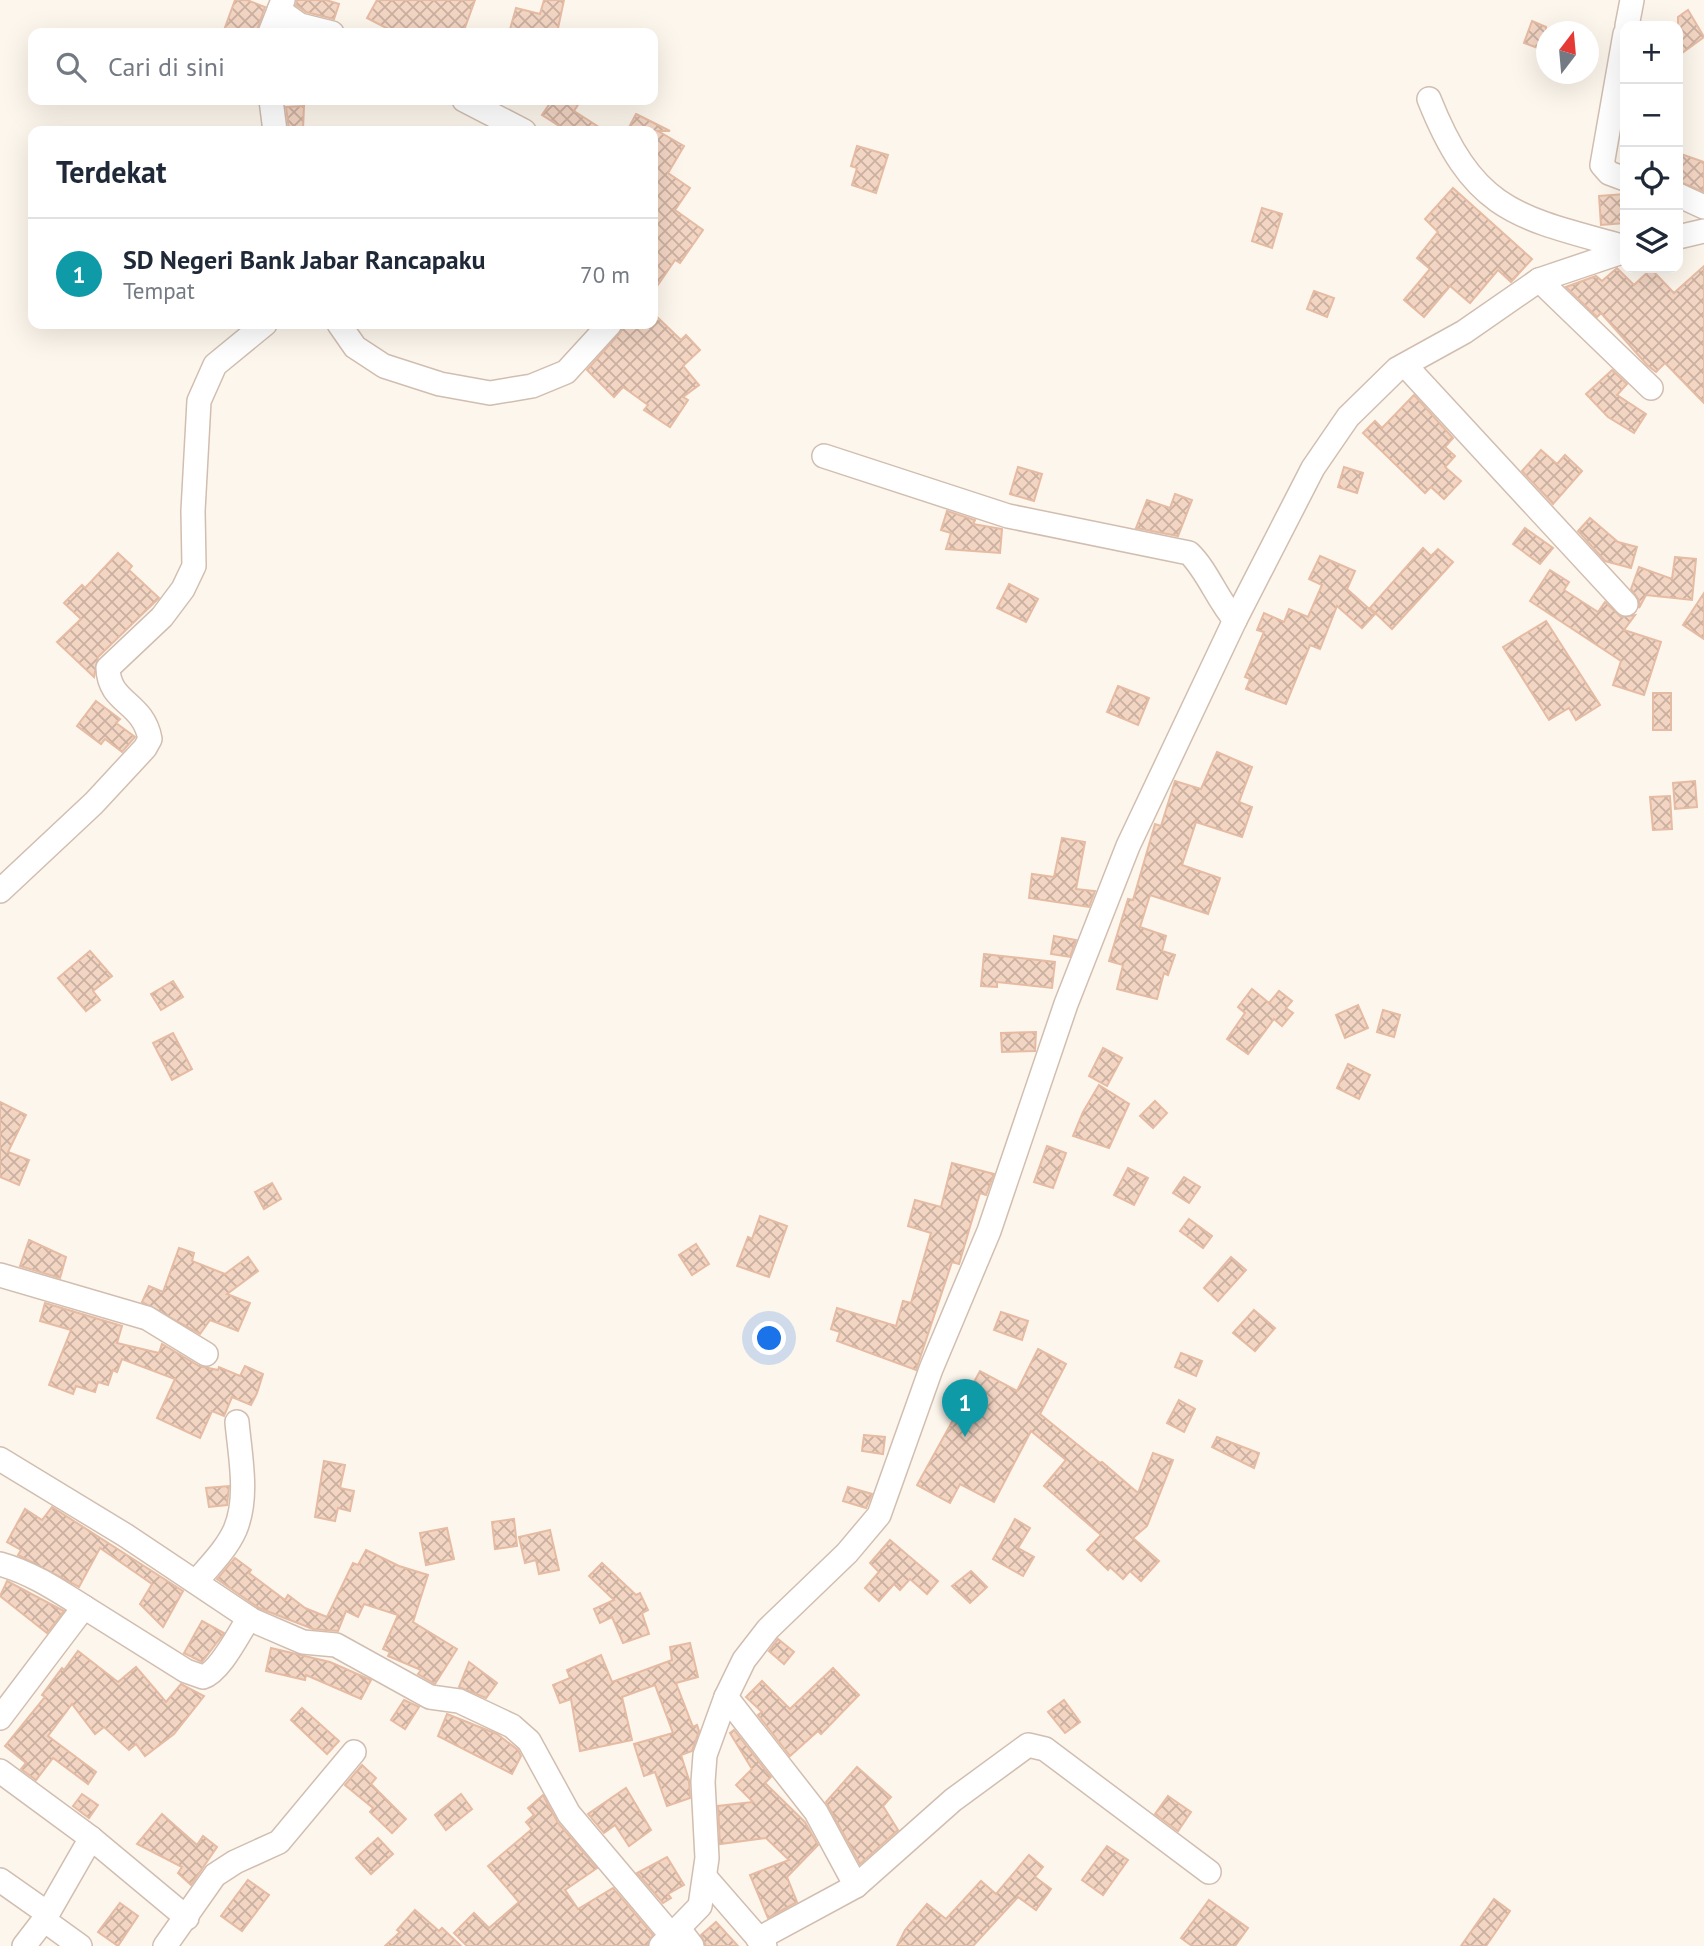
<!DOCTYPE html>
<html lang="id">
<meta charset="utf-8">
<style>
body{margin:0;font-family:"PT Sans",sans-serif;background:#f2f2f3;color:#1f2937}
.controls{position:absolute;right:21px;top:21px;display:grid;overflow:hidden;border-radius:14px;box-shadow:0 7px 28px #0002}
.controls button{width:63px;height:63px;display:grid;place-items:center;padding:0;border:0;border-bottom:2px solid #e0e1e3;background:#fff;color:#1f2937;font:35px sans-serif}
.compass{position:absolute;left:1536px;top:21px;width:63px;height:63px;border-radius:50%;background:#fff;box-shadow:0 7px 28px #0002;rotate:16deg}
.you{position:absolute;left:770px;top:1339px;width:24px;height:24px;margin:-18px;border:5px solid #fff;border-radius:50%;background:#1a73e8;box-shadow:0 0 0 10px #1a73e833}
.badge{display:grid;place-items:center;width:46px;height:46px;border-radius:50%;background:#1a73e8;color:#fff;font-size:23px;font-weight:700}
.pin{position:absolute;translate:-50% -58px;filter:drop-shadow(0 2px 4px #0008)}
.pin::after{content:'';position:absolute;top:37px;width:24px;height:21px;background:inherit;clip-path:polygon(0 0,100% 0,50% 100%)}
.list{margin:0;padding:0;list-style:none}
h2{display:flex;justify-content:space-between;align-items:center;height:91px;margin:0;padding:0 28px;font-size:30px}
h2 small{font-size:23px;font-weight:400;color:#747a83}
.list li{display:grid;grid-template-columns:46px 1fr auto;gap:21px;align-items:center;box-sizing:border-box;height:112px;padding:0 28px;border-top:2px solid #e0e1e3}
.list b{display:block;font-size:26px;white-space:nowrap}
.list p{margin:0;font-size:23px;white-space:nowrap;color:#747a83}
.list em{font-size:23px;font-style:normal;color:#747a83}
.icon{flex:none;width:38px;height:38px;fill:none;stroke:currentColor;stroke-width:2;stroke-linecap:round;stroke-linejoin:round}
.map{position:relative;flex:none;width:1704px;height:1946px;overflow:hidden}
.search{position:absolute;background:#fff;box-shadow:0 7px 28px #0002;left:28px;top:28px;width:630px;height:77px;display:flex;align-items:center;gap:18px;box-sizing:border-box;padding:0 24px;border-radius:14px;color:#747a83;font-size:26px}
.panel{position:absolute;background:#fff;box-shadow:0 7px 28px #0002;left:28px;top:126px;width:630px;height:203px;border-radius:14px}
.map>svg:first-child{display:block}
</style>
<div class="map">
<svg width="1704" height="1946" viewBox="0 0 1704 1946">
<defs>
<pattern id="building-cross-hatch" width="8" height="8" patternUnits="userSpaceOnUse" patternTransform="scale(1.75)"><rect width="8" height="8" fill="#f3d5c3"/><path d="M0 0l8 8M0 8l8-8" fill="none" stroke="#cab0a1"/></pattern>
</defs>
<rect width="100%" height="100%" fill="#fdf6ec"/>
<g fill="url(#building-cross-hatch)" stroke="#e6bba3" stroke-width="2">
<path d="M235 0H247L265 7 256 33H223Z"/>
<path d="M297 0H326L339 4 334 19 306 12 296 5Z"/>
<path d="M377 0H475L463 33H396L367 18Z"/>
<path d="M544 0H564L557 33H509L516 8 540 14Z"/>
<path d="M1688 10 1704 37 1678 56V17Z"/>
<path d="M1532 21 1546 27V51L1524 43Z"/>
<path d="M552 100H581L574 111 605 131H567L542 115Z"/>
<path d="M304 106 303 129 289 130 286 107Z"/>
<path d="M636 114 670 131H658L684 146 668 173 690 188 675 210 703 230 680 263 675 260 653 292V131H627Z"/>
<path d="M857 146 888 155 876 193 852 185 857 168 851 166Z"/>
<path d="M1678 153 1704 162V192L1678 181Z"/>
<path d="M1453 188 1532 259 1511 282 1498 270 1470 303 1450 286 1424 317 1404 300 1430 269 1417 258 1438 232 1425 219Z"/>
<path d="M1625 194V223L1601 225 1599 196Z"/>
<path d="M1262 208 1282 214 1272 248 1252 241Z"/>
<path d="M1704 266V403L1665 363 1656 372 1647 365 1601 313 1597 317 1566 287 1596 276 1602 281 1617 268 1634 285 1651 269 1674 293Z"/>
<path d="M1314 291 1334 298 1327 317 1307 309Z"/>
<path d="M653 313 681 340 686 335 700 350 683 366 699 385 683 397 688 400 670 427 644 410 648 405 623 387 614 397 587 370 620 333 624 324H653Z"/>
<path d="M1612 370 1627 384 1617 395 1646 414 1634 433 1608 417 1586 394Z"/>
<path d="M1414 395 1453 438 1445 447 1455 456 1445 467 1461 481 1444 499 1431 487 1425 493 1363 433 1375 421 1382 428Z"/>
<path d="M1541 450 1557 464 1565 455 1582 471 1553 504 1522 471Z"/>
<path d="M1018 467 1042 474 1034 501 1010 494Z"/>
<path d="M1344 467 1363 473 1357 493 1338 487Z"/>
<path d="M1175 494 1192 500 1178 536 1136 528 1147 500 1170 508Z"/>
<path d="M947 511 975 520 973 524 1002 529 1000 553 946 549 951 533 941 530Z"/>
<path d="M1590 518 1618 542 1637 547 1631 568 1605 561 1578 531Z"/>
<path d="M1525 528 1553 548 1540 564 1513 544Z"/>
<path d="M1423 548 1431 556 1438 549 1453 562 1392 629 1370 608Z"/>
<path d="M118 553 132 566 129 570 159 598 98 657 94 677 57 642 81 619 64 603 82 585 85 588Z"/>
<path d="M1320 556 1355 571 1347 589 1375 614 1362 628 1337 606 1320 649 1310 645 1286 704 1246 689 1250 679 1245 677 1264 632 1257 630 1264 613 1284 622 1289 609 1308 617 1322 585 1309 579Z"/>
<path d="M1675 557 1696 559 1692 600 1646 595 1639 608V600L1631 589 1639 567 1672 579Z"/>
<path d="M1550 570 1569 582 1564 590 1598 612 1605 602 1621 617 1635 615 1624 630 1661 642 1644 695 1613 685 1621 661 1530 601Z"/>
<path d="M1009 584 1038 599 1026 622 997 608Z"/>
<path d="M1704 593V639L1683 625Z"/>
<path d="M1546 621 1600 705 1576 720 1569 708 1549 720 1503 647Z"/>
<path d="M1118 686 1149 698 1138 725 1107 712Z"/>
<rect x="1653" y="693" width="18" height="37"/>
<path d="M96 701 120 719 116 723 135 737 122 752 105 739 101 744 77 726Z"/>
<path d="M1217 752 1252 767 1239 802 1252 807 1242 837 1196 822 1182 865 1220 878 1208 914 1150 895 1140 927 1166 936 1162 951 1175 955 1168 975 1164 973 1157 999 1117 989 1123 965 1109 961 1128 899 1133 900 1155 824 1161 826 1175 781 1201 789Z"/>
<path d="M1695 781 1697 807 1675 809 1673 783Z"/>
<path d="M1670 796 1672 829 1653 830 1650 797Z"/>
<path d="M1062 838 1085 842 1076 889 1095 891 1089 907 1029 898 1032 874 1054 877Z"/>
<path d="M1054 936 1076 940 1070 957 1051 954Z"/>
<path d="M90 951 112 976 93 991 100 1000 86 1011 58 978Z"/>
<path d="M984 954 1055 962 1052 988 997 982V987L981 986Z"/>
<path d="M173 981 183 997 161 1010 151 994Z"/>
<path d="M1252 989 1269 1003 1279 991 1292 1001 1286 1008 1293 1013 1282 1026 1274 1019 1248 1054 1227 1039 1245 1013 1238 1007Z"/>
<path d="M1358 1005 1368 1028 1345 1038 1336 1015Z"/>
<path d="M1383 1010 1400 1015 1394 1037 1377 1032Z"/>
<path d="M1036 1032 1035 1051 1002 1052 1001 1033Z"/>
<path d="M173 1033 192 1069 172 1080 153 1043Z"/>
<path d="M1103 1048 1122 1058 1107 1086 1089 1076Z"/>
<path d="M1348 1064 1370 1075 1359 1099 1337 1088Z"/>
<path d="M1099 1085 1129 1104 1109 1148 1073 1136 1083 1112Z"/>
<path d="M1155 1101 1167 1113 1153 1128 1140 1116Z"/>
<path d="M0 1102 26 1115 8 1152 29 1160 19 1185 0 1177Z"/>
<path d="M1047 1146 1066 1153 1053 1188 1034 1182Z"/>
<path d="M952 1163 994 1174 986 1195 980 1193 959 1264 952 1262 916 1370 837 1341 840 1332 831 1329 837 1308 896 1326 903 1301 911 1303 931 1233 908 1226 915 1200 941 1207Z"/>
<path d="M1128 1168 1148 1178 1134 1205 1114 1195Z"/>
<path d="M1184 1177 1200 1187 1189 1203 1173 1193Z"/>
<path d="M272 1183 281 1199 264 1209 255 1192Z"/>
<path d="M760 1216 787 1226 769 1277 737 1266 748 1237 752 1239Z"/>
<path d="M1189 1219 1212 1236 1203 1248 1180 1231Z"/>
<path d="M29 1240 66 1257 60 1278 20 1266Z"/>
<path d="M696 1244 709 1264 692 1275 679 1255Z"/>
<path d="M179 1248 194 1253 192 1261 225 1274 248 1257 258 1271 227 1294 250 1303 238 1331 210 1320 200 1334 142 1302 149 1286 163 1292Z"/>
<path d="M1231 1257 1246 1270 1218 1301 1204 1288Z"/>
<path d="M45 1303 122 1326 117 1343 159 1353 162 1344 199 1366 218 1370 219 1367 240 1376 245 1366 263 1374 257 1393 251 1405 232 1397 224 1416 212 1411 200 1438 157 1418 175 1379 122 1359 117 1372 113 1370 108 1385 98 1382 95 1392 76 1386 73 1394 49 1385 71 1330 40 1321Z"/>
<path d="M1254 1310 1275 1328 1255 1351 1233 1333Z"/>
<path d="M1001 1312 1028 1321 1022 1340 994 1330Z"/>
<path d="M1038 1349 1066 1364 1040 1414 1100 1463 1102 1462 1138 1493 1153 1453 1173 1460 1147 1526 1133 1538 1159 1561 1141 1581 1130 1571 1123 1579 1110 1567 1108 1570 1087 1550 1101 1535 1044 1486 1066 1460 1031 1431 994 1502 960 1484 950 1503 917 1485 980 1371 1017 1391Z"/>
<path d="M1181 1353 1202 1361 1196 1376 1175 1367Z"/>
<path d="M1179 1400 1195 1409 1184 1432 1167 1423Z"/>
<path d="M864 1435 885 1437 883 1454 862 1451Z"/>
<path d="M1217 1437 1259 1453 1254 1468 1212 1447Z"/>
<path d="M324 1461 345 1465 340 1488 354 1491 350 1511 338 1508 335 1521 315 1517Z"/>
<path d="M229 1486 227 1505 209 1507 206 1488Z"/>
<path d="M848 1487 872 1494 866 1508 843 1501Z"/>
<path d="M52 1507 183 1591 163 1627 140 1604 152 1584 100 1548 79 1587 18 1555 21 1550 7 1542 25 1509 42 1520Z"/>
<path d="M514 1519 517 1546 495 1549 492 1522Z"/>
<path d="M1015 1519 1030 1528 1018 1548 1034 1557 1023 1576 993 1559Z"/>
<path d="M447 1528 454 1559 426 1565 420 1533Z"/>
<path d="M550 1530 559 1570 539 1574 536 1560 525 1563 519 1537Z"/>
<path d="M890 1540 938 1581 927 1594 910 1579 900 1590 894 1584 879 1601 865 1588 879 1572 870 1563Z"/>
<path d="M366 1550 399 1566 428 1575 413 1622 457 1649 435 1684 418 1674 421 1670 388 1656 390 1652 383 1649 398 1615 364 1604 358 1617 346 1611 338 1631 313 1629 259 1608 217 1579 235 1558 251 1570 249 1573 285 1600 288 1595 305 1608 327 1617 353 1563 358 1565Z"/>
<path d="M602 1563 636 1595 640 1593 648 1610 642 1613 649 1634 623 1643 612 1617 600 1623 594 1609 614 1600 589 1576Z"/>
<path d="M971 1571 987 1587 970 1603 952 1586Z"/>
<path d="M7 1581 64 1611 47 1633 0 1596Z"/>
<path d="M202 1621 224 1633 202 1662 184 1653Z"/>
<path d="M778 1639 794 1652 784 1664 769 1651Z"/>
<path d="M690 1643 698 1677 676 1683 693 1727 697 1725 699 1731 692 1751 681 1755 689 1780 690 1798 667 1806 655 1772 644 1776 634 1744 673 1733 655 1685 622 1697 632 1740 580 1751 571 1699 560 1703 553 1685 570 1678 567 1670 601 1655 612 1682 672 1660 670 1647Z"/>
<path d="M271 1648 330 1662 371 1680 361 1699 306 1675 305 1680 266 1671Z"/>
<path d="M78 1651 118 1682 136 1667 166 1702 181 1684 204 1696 174 1734 145 1756 136 1744 129 1750 104 1727 95 1734 72 1704 48 1736 96 1772 88 1784 53 1758 36 1780 21 1769 26 1763 5 1746 45 1697 42 1695 62 1668 64 1670Z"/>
<path d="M469 1662 497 1683 486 1698 459 1687Z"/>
<path d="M833 1668 859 1695 821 1734 818 1731 790 1756 758 1715 762 1712 746 1697 762 1681 790 1709Z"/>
<path d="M404 1700 419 1707 405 1729 391 1720Z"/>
<path d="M1064 1700 1080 1722 1065 1733 1048 1712Z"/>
<path d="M302 1708 339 1741 327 1754 291 1720Z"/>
<path d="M447 1714 497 1734 518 1750 521 1756 512 1774 438 1736Z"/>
<path d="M734 1730 771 1777 765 1783 805 1822 818 1845 787 1877 797 1902 768 1918 750 1875 789 1860 766 1838 720 1844 718 1806 753 1802 736 1785 752 1769 730 1733Z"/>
<path d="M362 1765 376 1778 371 1784 406 1819 392 1833 370 1812 373 1808 345 1785Z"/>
<path d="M857 1767 891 1797 883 1806 898 1830 860 1864 826 1802Z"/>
<path d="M626 1788 651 1830 629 1846 615 1825 604 1833 588 1814Z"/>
<path d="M82 1794 98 1805 89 1818 73 1806Z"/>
<path d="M461 1794 472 1809 446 1830 435 1815Z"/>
<path d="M543 1795 558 1823 597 1868 565 1890 578 1909 613 1888 653 1935 647 1946H467L454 1933 474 1913 489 1928 519 1902 488 1866 532 1829 526 1822 534 1815 528 1808Z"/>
<path d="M1168 1796 1191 1812 1178 1831 1155 1814Z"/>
<path d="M162 1814 197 1845 203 1836 217 1847 191 1885 178 1873 182 1867 137 1844Z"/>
<path d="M378 1838 393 1854 371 1874 356 1858Z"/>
<path d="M1107 1846 1128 1860 1103 1895 1082 1880Z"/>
<path d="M1029 1855 1043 1867 1035 1877 1051 1889 1036 1910 1018 1897 973 1946H897L905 1930 927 1904 946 1919 981 1881 996 1894Z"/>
<path d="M667 1857 684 1885 668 1894 671 1898 663 1903 637 1873Z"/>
<path d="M248 1880 269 1895 242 1931 221 1916Z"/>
<path d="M1494 1899 1510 1911 1486 1946H1461Z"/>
<path d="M1209 1900 1248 1928 1235 1946H1192L1181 1938Z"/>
<path d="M120 1903 138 1916 118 1946 98 1932Z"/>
<path d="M415 1910 439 1931 442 1928 461 1946H385L400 1932 397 1930Z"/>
<path d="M716 1922 738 1946H706L701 1935Z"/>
</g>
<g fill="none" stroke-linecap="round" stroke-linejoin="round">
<defs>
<g id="minor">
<path d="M279 10 300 25 332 33"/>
<path d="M1627 26 1632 0"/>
<path d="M270 33 283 0"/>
<path d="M1625 34 1602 165 1609 173 1625 179"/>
<path d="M1429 99C1474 212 1516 217 1625 247"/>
<path d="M271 100 275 131"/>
<path d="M464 100 524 131"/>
<path d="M1678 195 1704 207"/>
<path d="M1678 237 1704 231"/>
<path d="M1539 280 1651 388"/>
<path d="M339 324 355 347 384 366 440 384 490 393 532 386 566 372 610 324"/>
<path d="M1405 365 1626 604"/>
<path d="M824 456 1008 516 1189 553C1207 570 1217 599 1235 620"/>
<path d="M0 891 94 803 145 748 150 739C143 701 109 704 108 668L162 617 183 589 194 566 193 511 199 401 215 365 265 324"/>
<path d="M0 1275 147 1318 206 1354"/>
<path d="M0 1459 125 1535 252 1620 303 1642 336 1645 430 1697 459 1701 512 1726 529 1741 569 1814 672 1936"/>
<path d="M0 1564C32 1573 57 1590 84 1607L0 1718"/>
<path d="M196 1582C209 1566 226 1550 235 1530 249 1497 240 1456 237 1422"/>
<path d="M84 1607 186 1671 203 1677C220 1672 239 1633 249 1618"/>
<path d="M726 1697 816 1812 856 1886"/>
<path d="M0 1771 91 1838 187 1918"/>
<path d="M705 1877 765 1946"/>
<path d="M0 1880 47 1913"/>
<path d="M44 1920 80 1946"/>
<path d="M679 1929 692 1946"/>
<path d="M758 1939 856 1886 953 1800 1028 1745 1045 1749 1209 1872"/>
<path d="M24 1946 44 1920 91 1838"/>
<path d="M165 1946 215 1875 235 1862 279 1842 354 1752"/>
<path d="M661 1946 700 1906 707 1858 703 1782 705 1755 726 1697 744 1660 768 1629 847 1553 879 1515 931 1369 989 1231 1066 1004 1128 846 1235 620 1313 468 1348 417 1397 369 1464 332 1539 280 1625 251"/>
</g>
</defs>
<use href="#minor" stroke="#d1beb0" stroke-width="26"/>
<use href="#minor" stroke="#fff" stroke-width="23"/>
</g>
</svg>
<div class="controls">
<button>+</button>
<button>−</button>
<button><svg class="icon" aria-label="locate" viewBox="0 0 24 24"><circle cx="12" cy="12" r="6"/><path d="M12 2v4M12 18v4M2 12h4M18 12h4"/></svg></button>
<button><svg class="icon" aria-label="layers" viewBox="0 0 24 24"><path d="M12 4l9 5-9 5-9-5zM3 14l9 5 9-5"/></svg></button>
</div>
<svg class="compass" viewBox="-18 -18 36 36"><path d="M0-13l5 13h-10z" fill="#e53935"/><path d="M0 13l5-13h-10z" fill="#747a83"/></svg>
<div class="you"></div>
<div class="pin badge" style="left:965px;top:1437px;background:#0f9aa8">1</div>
<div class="search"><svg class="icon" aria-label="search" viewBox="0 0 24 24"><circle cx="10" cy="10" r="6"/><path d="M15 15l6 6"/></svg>Cari di sini</div>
<section class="panel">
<h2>Terdekat<small></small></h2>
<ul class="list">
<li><span class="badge" style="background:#0f9aa8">1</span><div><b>SD Negeri Bank Jabar Rancapaku</b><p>Tempat</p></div><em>70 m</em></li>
</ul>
</section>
</div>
